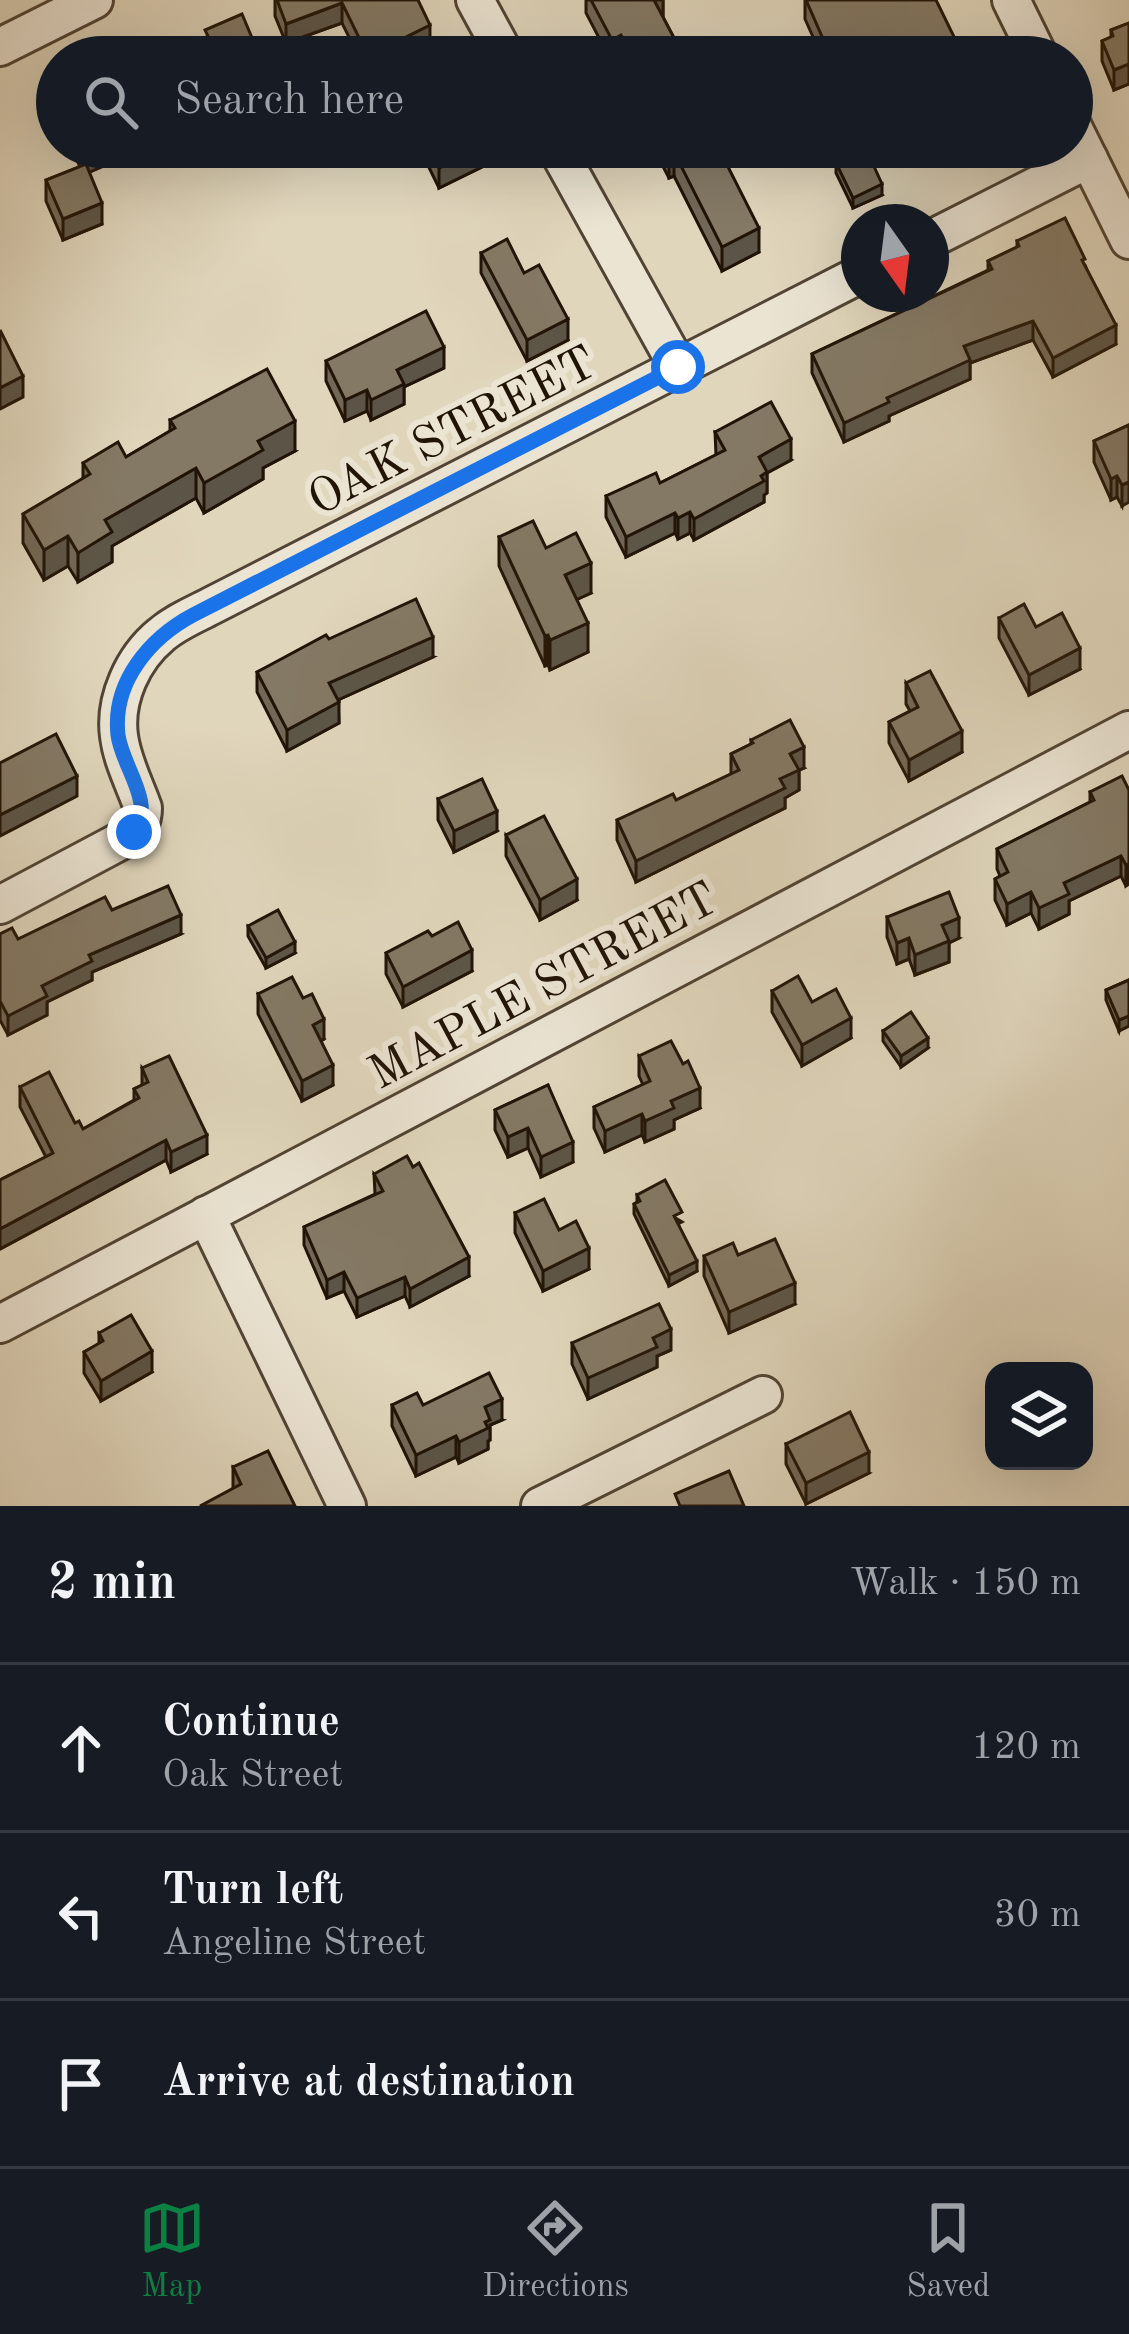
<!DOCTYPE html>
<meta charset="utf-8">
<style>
body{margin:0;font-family:"Old Standard TT",serif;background:#242831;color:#f1f3f6}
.controls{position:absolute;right:36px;bottom:36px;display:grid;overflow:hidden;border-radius:24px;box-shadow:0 12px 48px #0002}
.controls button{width:108px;height:108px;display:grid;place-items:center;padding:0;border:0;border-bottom:3px solid #363941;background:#171b24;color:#f1f3f6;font:60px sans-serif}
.compass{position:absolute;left:841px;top:204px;width:108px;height:108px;border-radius:50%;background:#171b24;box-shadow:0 12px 48px #0002;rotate:166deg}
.stop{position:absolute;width:36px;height:36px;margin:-27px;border:9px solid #1a73e8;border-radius:50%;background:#fff}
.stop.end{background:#1a73e8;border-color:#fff;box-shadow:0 3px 12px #0008}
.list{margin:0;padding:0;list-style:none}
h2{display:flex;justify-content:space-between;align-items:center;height:156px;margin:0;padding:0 48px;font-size:51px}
h2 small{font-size:39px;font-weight:400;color:#9ea1a6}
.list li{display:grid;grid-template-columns:78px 1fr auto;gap:36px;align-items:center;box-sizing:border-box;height:168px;padding:0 48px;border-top:3px solid #363941}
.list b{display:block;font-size:45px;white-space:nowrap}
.list p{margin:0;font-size:39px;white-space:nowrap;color:#9ea1a6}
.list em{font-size:39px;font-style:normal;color:#9ea1a6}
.icon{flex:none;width:66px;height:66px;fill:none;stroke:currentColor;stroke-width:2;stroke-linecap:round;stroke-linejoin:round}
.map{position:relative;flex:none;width:1129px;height:1506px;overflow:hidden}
.search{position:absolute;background:#171b24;box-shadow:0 12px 48px #0002;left:36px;right:36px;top:36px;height:132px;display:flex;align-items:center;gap:30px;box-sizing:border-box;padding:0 42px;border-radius:66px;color:#9ea1a6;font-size:45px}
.sheet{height:660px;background:#171b24}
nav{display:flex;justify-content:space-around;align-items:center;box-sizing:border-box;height:168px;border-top:3px solid #363941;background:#171b24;font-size:33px;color:#9ea1a6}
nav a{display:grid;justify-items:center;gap:6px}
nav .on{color:#0b8043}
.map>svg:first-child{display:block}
</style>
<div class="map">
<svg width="1129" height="1506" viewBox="0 0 1129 1506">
<rect width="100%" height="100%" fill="#e0d6bc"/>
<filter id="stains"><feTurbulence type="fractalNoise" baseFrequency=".00167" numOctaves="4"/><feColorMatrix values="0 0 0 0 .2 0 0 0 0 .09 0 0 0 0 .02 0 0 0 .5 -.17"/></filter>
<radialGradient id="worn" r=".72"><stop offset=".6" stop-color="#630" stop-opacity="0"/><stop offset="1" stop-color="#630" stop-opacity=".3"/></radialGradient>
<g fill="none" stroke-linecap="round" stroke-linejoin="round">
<defs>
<g id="minor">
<path d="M475 0 506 57"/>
<path d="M1011 0 1039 57"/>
<path d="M0 47 94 0"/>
<path d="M1072 125 1129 240"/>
<path d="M556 147 678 367"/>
<path d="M931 239 1089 159"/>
<path d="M0 905 128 837C138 829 143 822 143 808 135 785 122 761 119 736 114 699 133 658 161 635 176 622 194 615 211 606L859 275"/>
<path d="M206 1215 347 1506"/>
<path d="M0 1324 1129 730"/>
<path d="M540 1506 763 1395"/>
</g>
</defs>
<use href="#minor" stroke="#514434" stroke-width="42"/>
<use href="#minor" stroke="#ebe4d3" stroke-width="36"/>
</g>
<g fill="#726857" stroke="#211407" stroke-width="3">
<path d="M275 0H418L430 45 359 57 342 23 286 43 275 16Z"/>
<path d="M586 0H663V17L684 57H609L586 13Z"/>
<path d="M805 0 961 57H822L805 19Z"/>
<path d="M1129 23V84L1114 90 1102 61V41L1111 37V30Z"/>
<path d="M71 147H138V151L89 172 102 224 63 240 46 201V180L80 167Z"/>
<path d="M419 147H492V162L439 188Z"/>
<path d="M653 147H718L759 252 722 271 674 176 669 178Z"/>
<path d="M953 147H1003L960 164Z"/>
<path d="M836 163 882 195 853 208 836 173Z"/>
<path d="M1017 241 1085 265 1116 344 1053 377 1033 340 970 363V379L889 416V421L844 442 812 373V354L988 270V261L1017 247Z"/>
<path d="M481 253 524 273 568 340 527 361 481 273Z"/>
<path d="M326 361 444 368 404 387V404L371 420 367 411 345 421 326 381Z"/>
<path d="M170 420 295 451 263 468V479L204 513 196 498 112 546V562L78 582 68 566 44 580 23 543V514L83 479V463L126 457 170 431Z"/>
<path d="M1129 425 1122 506 1117 497 1111 500 1094 462V441Z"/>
<path d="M715 432 791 460 767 473V493L764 495V502L694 540 690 533 678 539 675 533 626 557 606 517V496L660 483 716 455Z"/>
<path d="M499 537 546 548 591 593 577 599 588 652 550 670 548 665 545 666 499 566Z"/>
<path d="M999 618 1036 627 1080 669 1029 695 999 638Z"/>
<path d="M329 639 433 657 338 700 339 723 287 751 257 692V672Z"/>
<path d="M906 683 962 752 909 781 889 743V722L910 711 906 704Z"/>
<path d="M751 740 804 768 799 770V790L785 798V808L636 882 617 840V820L676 800 731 774V754L751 744Z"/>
<path d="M1129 790 1126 886 1121 876 1069 901V914L1039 929 1031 913 1007 925 995 900V879L1000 876 997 869V849L1090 802V792Z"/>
<path d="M438 799 497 831 454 852 438 820Z"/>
<path d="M506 835 577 900 540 920 506 856Z"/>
<path d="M112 910 181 934 92 972V980L47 1002V1015L8 1035 0 1020V934L18 939Z"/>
<path d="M887 917 959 938 949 943V962L915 975 909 959 897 964 887 937Z"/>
<path d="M248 926 295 953 266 968 248 936Z"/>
<path d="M432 936 472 971 403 1007 386 974V953Z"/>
<path d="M1129 980 1119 1031 1106 1000V990Z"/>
<path d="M772 991 812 1002 851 1038 802 1066 772 1012Z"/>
<path d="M258 994 324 1039 321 1041 333 1085 302 1101 258 1014Z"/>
<path d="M883 1031 928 1048 901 1067 883 1041Z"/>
<path d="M639 1056 700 1108 674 1120V1129L645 1142 642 1135 605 1152 594 1128V1107L643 1085 639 1076Z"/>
<path d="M142 1068 207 1154 171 1172 166 1160 0 1249V1180L46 1157 20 1107V1087L83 1129 134 1100V1089L142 1085Z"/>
<path d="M548 1085 573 1162 541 1177 528 1148 508 1157 495 1130V1110Z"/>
<path d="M374 1174 469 1276 410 1307 405 1296 357 1317 344 1291 327 1298 304 1245V1227L375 1194Z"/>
<path d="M637 1195 682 1222 678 1224 697 1271 669 1286 634 1214V1204L637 1202Z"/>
<path d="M515 1213 559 1230 589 1269 543 1291 515 1233Z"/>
<path d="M738 1255 795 1304 729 1333 704 1276V1256Z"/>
<path d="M99 1333 152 1372 101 1401 84 1373V1352L99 1344Z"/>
<path d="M572 1343 671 1350 657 1356V1367L588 1399 572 1364Z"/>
<path d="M392 1405H423L502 1420 490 1425V1440L488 1441V1449L459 1463 456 1457 416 1476 392 1426Z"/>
<path d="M786 1444 869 1473 806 1504 786 1464Z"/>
<path d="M233 1467 295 1506 233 1489Z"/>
</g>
<g fill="#5c5547" stroke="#211407" stroke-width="3">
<path d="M654 0H663V18Z"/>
<path d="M342 3V23L286 43V24Z"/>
<path d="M430 25V45L406 57H380V50Z"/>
<path d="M621 35V57H612V40Z"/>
<path d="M883 38V57H851Z"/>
<path d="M1129 64V84L1114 90V70Z"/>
<path d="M100 147H138V151L83 175V154Z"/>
<path d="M482 147H492V162L439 188V168Z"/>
<path d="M960 147H1003L960 164Z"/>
<path d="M674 152V176L669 178V155Z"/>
<path d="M882 184V195L853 208V198Z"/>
<path d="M102 203V224L63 240V219Z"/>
<path d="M759 228V252L722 271V247Z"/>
<path d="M568 319V340L527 361V340Z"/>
<path d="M1033 321V340L970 363V379L889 416V421L844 442V423L887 398 964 346Z"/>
<path d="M1116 325V344L1053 377V358Z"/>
<path d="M444 347V368L404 387V404L371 420V400L397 370Z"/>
<path d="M23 376V397L0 409V388Z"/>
<path d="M367 390V411L345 421V400Z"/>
<path d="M295 421V451L263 468V479L204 513V483L258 441Z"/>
<path d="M791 439V460L767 473V493L764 495V502L694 540V519L759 457Z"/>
<path d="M196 468V498L112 546V562L78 582V553L105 520Z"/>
<path d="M1117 476V497L1111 500V479Z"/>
<path d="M1129 482V502L1122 506V485Z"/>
<path d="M690 512V533L678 539V518Z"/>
<path d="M675 513V533L626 557V537Z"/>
<path d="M68 536V566L44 580V550Z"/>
<path d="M591 563V593L565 605V575Z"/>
<path d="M588 623V652L550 670V640Z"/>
<path d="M548 635V665L545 666V636Z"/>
<path d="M433 637V657L329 704V683Z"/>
<path d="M1080 648V669L1029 695V675Z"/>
<path d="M339 702V723L287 751V730Z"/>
<path d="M962 731V752L909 781V760Z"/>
<path d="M804 747V768L799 770V790L785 798V808L636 882V861L780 779 790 754Z"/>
<path d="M77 776V796L0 836V815Z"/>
<path d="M497 811V831L454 852V831Z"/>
<path d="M1121 856V876L1069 901V914L1039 929V908L1064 883Z"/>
<path d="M1129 864V884L1126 886V865Z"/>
<path d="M577 879V900L540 920V900Z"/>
<path d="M1031 892V913L1007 925V904Z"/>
<path d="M181 915V934L92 972V980L47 1002V1015L8 1035V1016L42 986 89 955Z"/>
<path d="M959 918V938L949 943V962L915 975V955L942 925Z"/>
<path d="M909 938V959L897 964V943Z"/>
<path d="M295 942V953L266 968V958Z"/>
<path d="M472 950V971L403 1007V987Z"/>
<path d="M1129 1016V1026L1119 1031V1020Z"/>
<path d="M851 1018V1038L802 1066V1045Z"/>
<path d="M324 1019V1039L313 1045V1025Z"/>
<path d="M928 1038V1048L901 1067V1056Z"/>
<path d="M333 1065V1085L302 1101V1081Z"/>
<path d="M700 1088V1108L674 1120V1129L645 1142V1121L671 1101Z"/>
<path d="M642 1114V1135L605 1152V1131Z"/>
<path d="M528 1128V1148L508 1157V1137Z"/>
<path d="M207 1135V1154L171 1172V1152Z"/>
<path d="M166 1140V1160L0 1249V1229Z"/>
<path d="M573 1142V1162L541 1177V1157Z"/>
<path d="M589 1248V1269L543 1291V1271Z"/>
<path d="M469 1257V1276L410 1307V1289Z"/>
<path d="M697 1261V1271L669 1286V1275Z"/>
<path d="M344 1272V1291L327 1298V1280Z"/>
<path d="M405 1277V1296L357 1317V1298Z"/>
<path d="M795 1283V1304L729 1333V1312Z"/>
<path d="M671 1329V1350L657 1356V1367L588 1399V1378L653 1338Z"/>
<path d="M152 1351V1372L101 1401V1381Z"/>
<path d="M502 1399V1420L490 1425V1440L488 1441V1449L459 1463V1442L485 1407Z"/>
<path d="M456 1436V1457L416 1476V1455Z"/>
<path d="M869 1452V1473L806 1504V1483Z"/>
</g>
<g fill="#847965" stroke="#211407" stroke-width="3">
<path d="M277 0H418L430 25 380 50 383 57H360L367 54 342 3 286 24Z"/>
<path d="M591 0H654L684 57H632L621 35 612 40Z"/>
<path d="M806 0H936L961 51 949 57H892L883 38 851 57H831Z"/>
<path d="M242 14 260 57H161L208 36 205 30Z"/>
<path d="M1129 23V64L1114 70 1102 41 1113 36 1111 30Z"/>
<path d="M80 147H100L83 154Z"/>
<path d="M429 147H482L439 168Z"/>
<path d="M665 147H718L759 228 722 247 674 152 669 155Z"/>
<path d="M866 149 882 184 853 198 836 163Z"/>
<path d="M86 164 102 203 63 219 46 180Z"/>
<path d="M1065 218 1085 259 1082 260 1116 325 1053 358 1033 321 964 346 970 360 887 398 889 402 844 423 812 354 992 269 988 261 1019 246 1017 241Z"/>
<path d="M507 239 524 273 539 265 568 319 527 340 481 253Z"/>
<path d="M426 311 444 347 397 370 404 384 371 400 367 390 345 400 326 361Z"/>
<path d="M0 330 23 376 0 388Z"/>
<path d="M267 369 295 421 258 441 263 450 204 483 196 468 105 520 112 532 78 553 68 536 44 550 23 514 90 474 83 463 118 442 126 457 175 428 170 420Z"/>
<path d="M771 402 791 439 759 457 767 472 761 476 764 481 694 519 690 512 678 518 675 513 626 537 606 496 656 473 660 483 725 450 715 432Z"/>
<path d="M1129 425V482L1122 485 1117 476 1111 479 1094 441Z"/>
<path d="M533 521 546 548 576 533 591 563 565 575 588 623 550 640 548 635 545 636 499 537Z"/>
<path d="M416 599 433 637 329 683 339 702 287 730 257 672 326 635 329 639Z"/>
<path d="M1024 604 1036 627 1062 613 1080 648 1029 675 999 618Z"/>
<path d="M930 671 962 731 909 760 889 722 918 707 906 683Z"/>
<path d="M790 720 804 747 790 754 799 770 780 779 785 788 636 861 617 820 673 794 676 800 739 770 731 754 753 743 751 740Z"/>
<path d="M56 734 77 776 0 815V763Z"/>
<path d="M1122 776 1129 790V864L1126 865 1121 856 1064 883 1069 894 1039 908 1031 892 1007 904 995 879 1008 872 997 849 1094 800 1090 792Z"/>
<path d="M482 779 497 811 454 831 438 799Z"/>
<path d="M544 816 577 879 540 900 506 835Z"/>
<path d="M168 886 181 915 89 955 92 961 42 986 47 996 8 1016 0 1001V934L12 928 18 939 105 897 112 910Z"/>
<path d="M949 892 959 918 942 925 949 941 915 955 909 938 897 943 887 917Z"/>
<path d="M278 910 295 942 266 958 248 926Z"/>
<path d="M458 922 472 950 403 987 386 953 428 931 432 936Z"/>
<path d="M798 976 812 1002 836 989 851 1018 802 1045 772 991Z"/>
<path d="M292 977 303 998 312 994 324 1019 313 1025 333 1065 302 1081 258 994Z"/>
<path d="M1129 980V1016L1119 1020 1106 990Z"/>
<path d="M911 1012 928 1038 901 1056 883 1031Z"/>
<path d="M671 1041 683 1064 688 1061 700 1088 671 1101 674 1108 645 1121 642 1114 605 1131 594 1107 650 1081 639 1056Z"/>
<path d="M169 1056 207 1135 171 1152 166 1140 0 1229V1180L53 1153 20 1087 49 1072 75 1123 79 1121 83 1129 139 1098 134 1089 148 1082 142 1068Z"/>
<path d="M548 1085 573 1142 541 1157 528 1128 508 1137 495 1110Z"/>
<path d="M407 1156 413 1167 419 1163 469 1257 410 1289 405 1277 357 1298 344 1272 327 1280 304 1227 383 1191 374 1174Z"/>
<path d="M665 1180 682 1212 674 1216 697 1261 669 1275 634 1204 640 1201 637 1195Z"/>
<path d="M544 1199 559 1230 576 1221 589 1248 543 1271 515 1213Z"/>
<path d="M775 1239 795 1283 729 1312 704 1256 733 1243 738 1255Z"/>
<path d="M659 1304 671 1329 653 1338 657 1347 588 1378 572 1343Z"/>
<path d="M131 1315 152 1351 101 1381 84 1352 103 1341 99 1333Z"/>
<path d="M489 1373 502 1399 485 1407 490 1420 485 1422 488 1428 459 1442 456 1436 416 1455 392 1405 417 1393 423 1405Z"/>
<path d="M850 1412 869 1452 806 1483 786 1444Z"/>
<path d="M268 1451 295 1506H200L241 1484 233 1467Z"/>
<path d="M729 1471 744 1506H680L675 1494Z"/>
</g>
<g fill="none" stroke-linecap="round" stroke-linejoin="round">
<path stroke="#1a73e8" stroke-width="15" d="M134 832C156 803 122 767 118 735 112 682 150 638 193 615L678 367"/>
</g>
<g text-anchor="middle" stroke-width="12" stroke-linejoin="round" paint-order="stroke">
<g font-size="48" fill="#211407" stroke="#ebe4d3">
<text transform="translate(451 429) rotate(-27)" y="17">OAK STREET</text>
<text transform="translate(542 984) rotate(-28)" y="17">MAPLE STREET</text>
</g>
</g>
<rect width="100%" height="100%" filter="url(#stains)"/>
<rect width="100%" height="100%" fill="url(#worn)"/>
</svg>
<div class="controls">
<button><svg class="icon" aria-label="layers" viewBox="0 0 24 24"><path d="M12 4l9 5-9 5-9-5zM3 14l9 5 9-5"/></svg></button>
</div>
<svg class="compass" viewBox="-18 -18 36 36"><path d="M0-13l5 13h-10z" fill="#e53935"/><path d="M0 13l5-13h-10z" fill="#9ea1a6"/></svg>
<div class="stop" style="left:678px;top:367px"></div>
<div class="stop end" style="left:134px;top:832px"></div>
<div class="search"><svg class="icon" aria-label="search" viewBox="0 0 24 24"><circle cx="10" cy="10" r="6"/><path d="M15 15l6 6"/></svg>Search here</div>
</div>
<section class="sheet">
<h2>2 min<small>Walk · 150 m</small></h2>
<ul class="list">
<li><svg class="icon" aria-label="ahead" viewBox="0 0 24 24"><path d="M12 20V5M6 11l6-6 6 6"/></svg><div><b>Continue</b><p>Oak Street</p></div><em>120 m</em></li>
<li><svg class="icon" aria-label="left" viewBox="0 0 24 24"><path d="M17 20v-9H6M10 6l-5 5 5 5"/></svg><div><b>Turn left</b><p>Angeline Street</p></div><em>30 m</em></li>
<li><svg class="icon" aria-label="arrive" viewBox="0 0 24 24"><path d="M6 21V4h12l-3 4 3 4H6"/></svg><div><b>Arrive at destination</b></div></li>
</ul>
</section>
<nav>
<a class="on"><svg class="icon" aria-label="map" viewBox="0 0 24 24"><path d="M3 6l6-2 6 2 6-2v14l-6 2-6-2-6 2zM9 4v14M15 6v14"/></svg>Map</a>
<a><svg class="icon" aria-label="directions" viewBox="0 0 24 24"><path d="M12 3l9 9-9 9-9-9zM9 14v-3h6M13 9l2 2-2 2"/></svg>Directions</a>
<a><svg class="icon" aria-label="saved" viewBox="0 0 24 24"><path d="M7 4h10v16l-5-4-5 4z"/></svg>Saved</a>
</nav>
